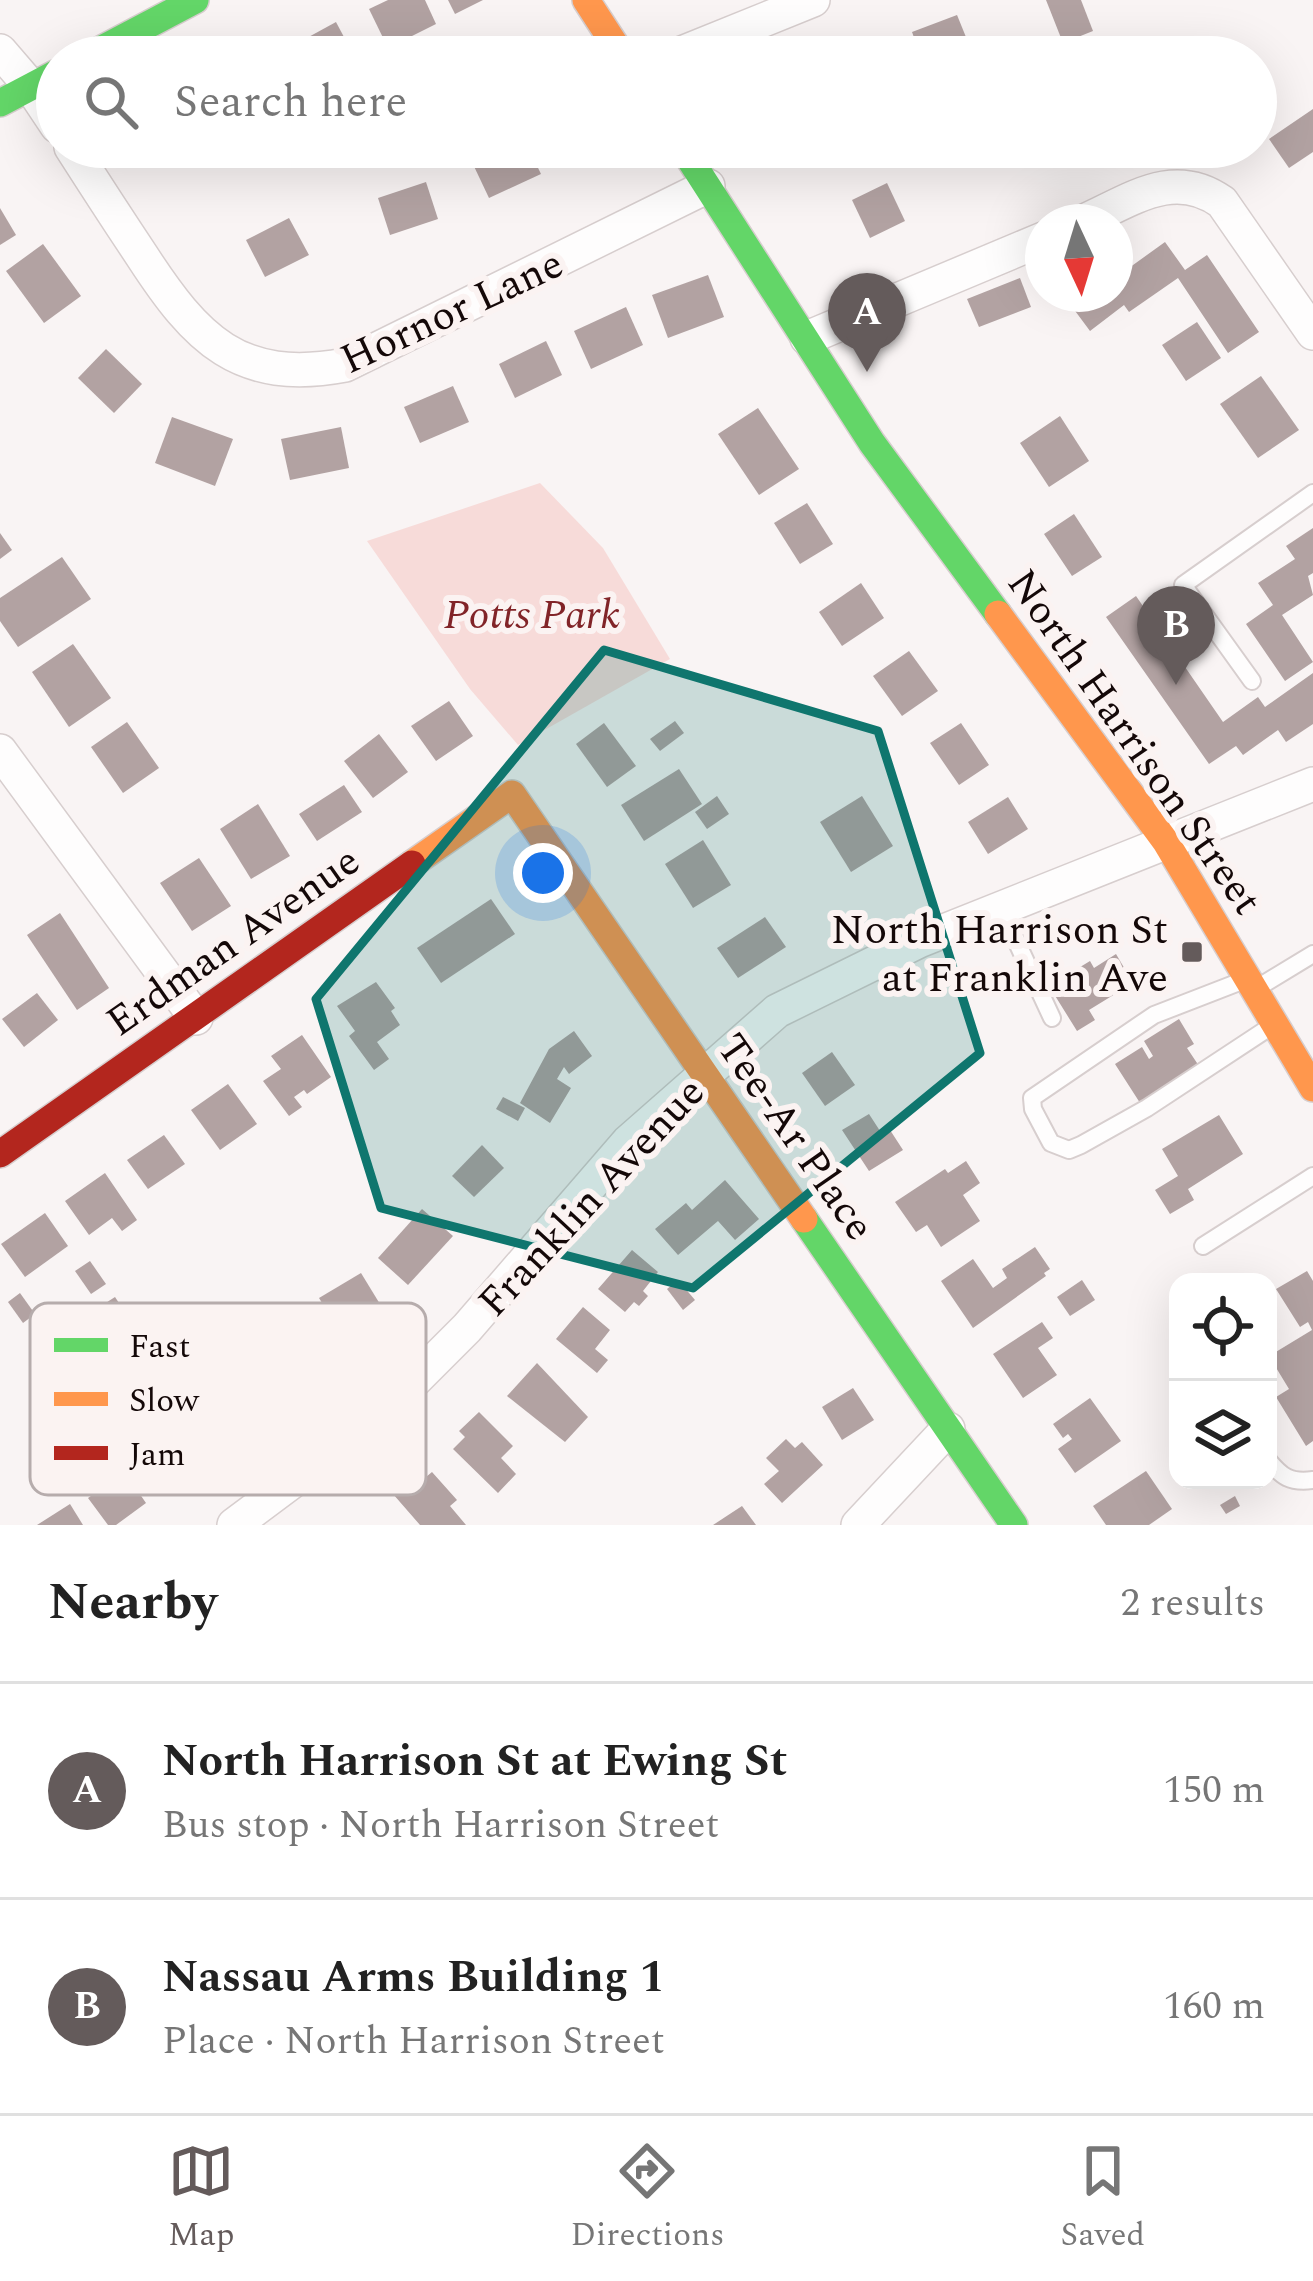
<!DOCTYPE html>
<meta charset="utf-8">
<style>
body{margin:0;font-family:Spectral,serif;background:#f6f6f6;color:#222}
.controls{position:absolute;right:36px;bottom:36px;display:grid;overflow:hidden;border-radius:24px;box-shadow:0 12px 48px #0002}
.controls button{width:108px;height:108px;display:grid;place-items:center;padding:0;border:0;border-bottom:3px solid #e0e0e0;background:#fff;color:#222;font:60px sans-serif}
.compass{position:absolute;left:1025px;top:204px;width:108px;height:108px;border-radius:50%;background:#fff;box-shadow:0 12px 48px #0002;rotate:176deg}
.you{position:absolute;left:543px;top:873px;width:42px;height:42px;margin:-30px;border:9px solid #fff;border-radius:50%;background:#1a73e8;box-shadow:0 0 0 18px #1a73e833}
.badge{display:grid;place-items:center;width:78px;height:78px;border-radius:50%;background:#645b5b;color:#fff;font-size:39px;font-weight:700}
.pin{position:absolute;translate:-50% -99px;filter:drop-shadow(0 3px 6px #0008)}
.pin::after{content:'';position:absolute;top:63px;width:42px;height:36px;background:inherit;clip-path:polygon(0 0,100% 0,50% 100%)}
.list{margin:0;padding:0;list-style:none}
h2{display:flex;justify-content:space-between;align-items:center;height:156px;margin:0;padding:0 48px;font-size:51px}
h2 small{font-size:39px;font-weight:400;color:#767676}
.list li{display:grid;grid-template-columns:78px 1fr auto;gap:36px;align-items:center;box-sizing:border-box;height:216px;padding:0 48px;border-top:3px solid #e0e0e0}
.list b{display:block;font-size:45px;white-space:nowrap}
.list p{margin:0;font-size:39px;white-space:nowrap;color:#767676}
.list em{font-size:39px;font-style:normal;color:#767676}
.icon{flex:none;width:66px;height:66px;fill:none;stroke:currentColor;stroke-width:2;stroke-linecap:round;stroke-linejoin:round}
.map{position:relative;flex:none;width:1313px;height:1525px;overflow:hidden}
.search{position:absolute;background:#fff;box-shadow:0 12px 48px #0002;left:36px;right:36px;top:36px;height:132px;display:flex;align-items:center;gap:30px;box-sizing:border-box;padding:0 42px;border-radius:66px;color:#767676;font-size:45px}
.sheet{height:588px;background:#fff}
nav{display:flex;justify-content:space-around;align-items:center;box-sizing:border-box;height:168px;border-top:3px solid #e0e0e0;background:#fff;font-size:33px;color:#767676}
nav a{display:grid;justify-items:center;gap:6px}
nav .on{color:#645b5b}
.map>svg:first-child{display:block}
</style>
<div class="map">
<svg width="1313" height="1525" viewBox="0 0 1313 1525">
<rect width="100%" height="100%" fill="#f9f4f4"/>
<path fill="#f7dbd9" d="M540 483 603 548 670 659 518 745 470 689 367 541Z"/>
<g fill="#b2a2a2">
<path d="M388 0H425L436 24 388 48 369 9Z"/>
<path d="M448 0H483L455 14Z"/>
<path d="M1046 0H1081L1093 31 1063 43Z"/>
<path d="M957 15 970 47 943 57H921L912 32Z"/>
<path d="M336 22 354 56 287 57 283 51Z"/>
<path d="M901 44 907 57H869Z"/>
<path d="M1168 46 1172 57H1139V56Z"/>
<path d="M1313 109V152L1289 168 1269 139Z"/>
<path d="M126 147H181L136 167Z"/>
<path d="M500 147H528L541 174 489 198 471 160Z"/>
<path d="M1027 147H1066L1033 161Z"/>
<path d="M426 182 438 219 390 235 378 198Z"/>
<path d="M887 183 905 221 870 238 852 200Z"/>
<path d="M0 208 16 235 0 245Z"/>
<path d="M289 218 309 255 265 277 246 240Z"/>
<path d="M1165 242 1185 270 1207 255 1259 332 1228 353 1178 278 1129 312 1124 305 1090 331 1067 300 1075 294H1115V278Z"/>
<path d="M43 244 81 296 44 323 6 271Z"/>
<path d="M708 275 724 317 668 338 652 295Z"/>
<path d="M1020 278 1031 307 979 327 967 299Z"/>
<path d="M626 307 643 345 591 369 574 331Z"/>
<path d="M1197 322 1221 358 1186 381 1162 345Z"/>
<path d="M546 341 562 375 515 398 499 364Z"/>
<path d="M106 349 142 384 114 413 78 378Z"/>
<path d="M1261 376 1299 430 1258 458 1220 404Z"/>
<path d="M453 386 469 422 420 443 404 407Z"/>
<path d="M758 408 799 469 759 495 718 434Z"/>
<path d="M1060 416 1089 461 1049 487 1020 443Z"/>
<path d="M172 417 233 439 215 486 155 463Z"/>
<path d="M341 427 349 468 290 480 281 439Z"/>
<path d="M807 503 833 544 800 564 774 523Z"/>
<path d="M1074 514 1102 557 1072 576 1044 534Z"/>
<path d="M1313 528V573L1308 576 1313 595 1282 615 1313 662 1285 681 1246 624 1273 605 1258 583 1295 559 1286 546Z"/>
<path d="M0 533 12 550 0 559Z"/>
<path d="M62 557 91 599 18 647 0 621V598Z"/>
<path d="M861 583 884 618 842 646 819 612Z"/>
<path d="M1136 596 1223 722 1258 697 1265 707 1313 673V724L1286 742 1278 730 1243 755 1236 746 1209 764 1106 617Z"/>
<path d="M73 644 111 698 69 727 32 672Z"/>
<path d="M909 651 938 691 902 716 873 676Z"/>
<path d="M449 701 473 736 436 761 411 726Z"/>
<path d="M675 721 684 733 660 751 650 739Z"/>
<path d="M127 722 159 768 123 793 91 747Z"/>
<path d="M604 723 636 766 607 787 576 744Z"/>
<path d="M961 723 989 765 959 785 930 743Z"/>
<path d="M379 734 408 772 373 798 344 761Z"/>
<path d="M679 769 702 804 644 841 621 805Z"/>
<path d="M344 785 362 812 317 841 299 814Z"/>
<path d="M717 796 729 814 707 829 695 812Z"/>
<path d="M862 796 893 846 851 872 820 822Z"/>
<path d="M1008 797 1028 829 988 854 968 822Z"/>
<path d="M258 804 290 856 251 879 220 829Z"/>
<path d="M703 840 731 885 693 908 665 864Z"/>
<path d="M199 858 231 906 192 931 160 883Z"/>
<path d="M491 899 515 934 441 983 417 948Z"/>
<path d="M60 913 109 988 77 1010 27 935Z"/>
<path d="M765 917 786 947 738 978 717 948Z"/>
<path d="M1116 954 1133 983 1089 1010 1095 1020 1077 1031 1049 986 1090 961 1094 968Z"/>
<path d="M376 982 395 1008 391 1011 400 1025 377 1042 389 1059 374 1070 349 1036 355 1031 337 1006Z"/>
<path d="M37 993 58 1020 24 1047 2 1019Z"/>
<path d="M1179 1019 1194 1044 1187 1048 1201 1069 1142 1106 1115 1064 1142 1047 1149 1059 1153 1056 1144 1041Z"/>
<path d="M574 1031 592 1056 569 1074 564 1067 557 1079 571 1088 550 1123 520 1103 549 1049Z"/>
<path d="M302 1035 331 1077 307 1094 304 1090 294 1097 302 1107 289 1116 263 1081 281 1069 271 1056Z"/>
<path d="M832 1052 855 1085 825 1106 802 1073Z"/>
<path d="M228 1084 257 1124 220 1150 191 1110Z"/>
<path d="M503 1097 525 1108 518 1121 496 1109Z"/>
<path d="M869 1114 882 1134 890 1130 903 1150 869 1171 842 1130Z"/>
<path d="M1219 1115 1243 1154 1188 1189 1194 1200 1170 1214 1155 1190 1178 1176 1162 1149Z"/>
<path d="M164 1135 185 1164 148 1189 127 1160Z"/>
<path d="M482 1145 504 1168 474 1197 452 1176Z"/>
<path d="M966 1161 980 1183 963 1195 980 1221 941 1247 927 1225 916 1232 895 1202 945 1169 948 1173Z"/>
<path d="M105 1173 137 1220 122 1231 112 1218 89 1235 65 1201Z"/>
<path d="M725 1180 759 1219 735 1240 718 1221 678 1255 655 1229 686 1203 692 1210Z"/>
<path d="M422 1209 453 1236 408 1285 378 1258Z"/>
<path d="M45 1213 68 1246 25 1277 1 1244Z"/>
<path d="M1035 1247 1050 1269 1044 1273 1046 1276 973 1328 941 1281 973 1259 993 1288 1007 1278 1002 1269Z"/>
<path d="M632 1250 658 1272 643 1291 648 1296 639 1306 634 1302 625 1312 598 1289Z"/>
<path d="M90 1261 106 1284 91 1294 75 1271Z"/>
<path d="M1307 1271 1313 1281V1441L1306 1446 1276 1397 1289 1389 1269 1356 1312 1330 1308 1322 1300 1327 1276 1289Z"/>
<path d="M361 1273 383 1309 341 1334 319 1298Z"/>
<path d="M678 1280 695 1300 683 1310 667 1289Z"/>
<path d="M1082 1280 1095 1300 1070 1316 1057 1297Z"/>
<path d="M20 1293 35 1314 23 1323 8 1302Z"/>
<path d="M115 1297 121 1306 107 1316 101 1306Z"/>
<path d="M583 1307 610 1330 595 1349 608 1360 597 1373 556 1339Z"/>
<path d="M1042 1322 1053 1338 1038 1348 1057 1375 1023 1398 993 1354Z"/>
<path d="M537 1363 588 1417 565 1442 507 1396Z"/>
<path d="M853 1388 874 1420 842 1440 822 1407Z"/>
<path d="M1090 1398 1121 1441 1075 1473 1058 1449 1072 1439 1068 1434 1063 1438 1053 1424Z"/>
<path d="M479 1412 513 1446 501 1458 516 1474 498 1493 453 1449 465 1437 459 1431Z"/>
<path d="M786 1439 795 1448 802 1442 823 1465 782 1503 764 1484 779 1471 766 1458Z"/>
<path d="M130 1455 149 1481 137 1490 146 1503 116 1525H108L88 1498 124 1473 118 1464Z"/>
<path d="M1146 1471 1172 1509 1149 1525H1106L1093 1506Z"/>
<path d="M432 1472 457 1500 450 1506 466 1525H420L393 1494 414 1476 420 1482Z"/>
<path d="M1235 1496 1240 1506 1226 1514 1220 1505Z"/>
<path d="M70 1504 83 1525H37Z"/>
<path d="M742 1506 756 1525H713Z"/>
</g>
<g fill="none" stroke-linecap="round" stroke-linejoin="round">
<defs>
<g id="lane">
<path d="M1252 681 1183 585 1313 493"/>
<path d="M1001 908 1052 1018"/>
<path d="M1247 979 1154 1015 1032 1098 1033 1109 1051 1143 1069 1150 1081 1145 1147 1108 1273 1025"/>
<path d="M1257 988 1313 954"/>
<path d="M1203 1246 1313 1176"/>
<path d="M1268 1460C1282 1477 1290 1483 1313 1480"/>
</g>
<g id="street">
<path d="M0 51 31 87 57 126"/>
<path d="M672 57 813 0"/>
<path d="M71 147C94 183 118 220 142 256 196 339 239 385 345 365L708 186"/>
<path d="M1082 222C1130 201 1173 167 1222 202L1313 333"/>
<path d="M807 338 1043 239"/>
<path d="M0 751 196 1018"/>
<path d="M234 1525 345 1442 408 1387 467 1328 628 1142 777 1011 919 941 1313 784"/>
<path d="M858 1525 948 1429"/>
</g>
<g id="fast">
<path d="M87 57 195 0"/>
<path d="M0 103 57 73"/>
<path d="M682 147 872 443 998 614"/>
<path d="M804 1219 1014 1525"/>
</g>
<g id="slow">
<path d="M586 0 623 57"/>
<path d="M998 614 1166 842 1313 1088"/>
<path d="M412 864 512 794 804 1219"/>
</g>
<path id="jam" d="M0 1154 412 864"/>
</defs>
<use href="#lane" stroke="#d7cece" stroke-width="20"/>
<use href="#street" stroke="#d7cece" stroke-width="36"/>
<use href="#fast" stroke="#d7cece" stroke-width="30"/>
<use href="#slow" stroke="#d7cece" stroke-width="30"/>
<use href="#jam" stroke="#d7cece" stroke-width="30"/>
<use href="#lane" stroke="#fefdfd" stroke-width="16"/>
<use href="#street" stroke="#fefdfd" stroke-width="33"/>
<use href="#fast" stroke="#63d668" stroke-width="27"/>
<use href="#slow" stroke="#ff974d" stroke-width="27"/>
<use href="#jam" stroke="#b3261e" stroke-width="27"/>
</g>
<path fill="#0f766e" fill-opacity="0.2" stroke="#0f766e" stroke-width="9" stroke-linejoin="round" d="M604 650 878 731 980 1053 693 1288 381 1208 316 999Z"/>
<rect fill="#645b5b" stroke="#fbf3f2" stroke-width="4.5" x="1180" y="940" width="24" height="24" rx="6"/>
<g text-anchor="middle" stroke-width="12" stroke-linejoin="round" paint-order="stroke">
<g font-size="42" fill="#140808" stroke="#fbf3f2">
<text transform="translate(451 310) rotate(-25)" y="15">Hornor Lane</text>
<text transform="translate(1136 741) rotate(55)" y="15">North Harrison Street</text>
<text transform="translate(232 940) rotate(-35)" y="15">Erdman Avenue</text>
<text transform="translate(797 1136) rotate(55)" y="15">Tee-Ar Place</text>
<text transform="translate(590 1196) rotate(-47)" y="15">Franklin Avenue</text>
</g>
<g font-size="42" font-style="italic" fill="#812428" stroke="#fbf3f2">
<text x="532" y="628">Potts Park</text>
</g>
<g font-size="42" fill="#140808" stroke="#fbf3f2" text-anchor="end">
<text x="1168" y="943">North Harrison St<tspan x="1168" dy="48">at Franklin Ave</tspan></text>
</g>
</g>
<rect x="30" y="1303" width="396" height="192" rx="18" fill="#fbf3f2" stroke="#b6acac" stroke-width="3"/>
<rect x="54" y="1338" width="54" height="14" fill="#63d668"/>
<rect x="54" y="1392" width="54" height="14" fill="#ff974d"/>
<rect x="54" y="1446" width="54" height="14" fill="#b3261e"/>
<g font-size="33" fill="#140808">
<text x="129" y="1357">Fast</text>
<text x="129" y="1411">Slow</text>
<text x="129" y="1465">Jam</text>
</g>
</svg>
<div class="controls">
<button><svg class="icon" aria-label="locate" viewBox="0 0 24 24"><circle cx="12" cy="12" r="6"/><path d="M12 2v4M12 18v4M2 12h4M18 12h4"/></svg></button>
<button><svg class="icon" aria-label="layers" viewBox="0 0 24 24"><path d="M12 4l9 5-9 5-9-5zM3 14l9 5 9-5"/></svg></button>
</div>
<svg class="compass" viewBox="-18 -18 36 36"><path d="M0-13l5 13h-10z" fill="#e53935"/><path d="M0 13l5-13h-10z" fill="#767676"/></svg>
<div class="you"></div>
<div class="pin badge" style="left:867px;top:372px">A</div>
<div class="pin badge" style="left:1176px;top:685px">B</div>
<div class="search"><svg class="icon" aria-label="search" viewBox="0 0 24 24"><circle cx="10" cy="10" r="6"/><path d="M15 15l6 6"/></svg>Search here</div>
</div>
<section class="sheet">
<h2>Nearby<small>2 results</small></h2>
<ul class="list">
<li><span class="badge">A</span><div><b>North Harrison St at Ewing St</b><p>Bus stop · North Harrison Street</p></div><em>150 m</em></li>
<li><span class="badge">B</span><div><b>Nassau Arms Building 1</b><p>Place · North Harrison Street</p></div><em>160 m</em></li>
</ul>
</section>
<nav>
<a class="on"><svg class="icon" aria-label="map" viewBox="0 0 24 24"><path d="M3 6l6-2 6 2 6-2v14l-6 2-6-2-6 2zM9 4v14M15 6v14"/></svg>Map</a>
<a><svg class="icon" aria-label="directions" viewBox="0 0 24 24"><path d="M12 3l9 9-9 9-9-9zM9 14v-3h6M13 9l2 2-2 2"/></svg>Directions</a>
<a><svg class="icon" aria-label="saved" viewBox="0 0 24 24"><path d="M7 4h10v16l-5-4-5 4z"/></svg>Saved</a>
</nav>
